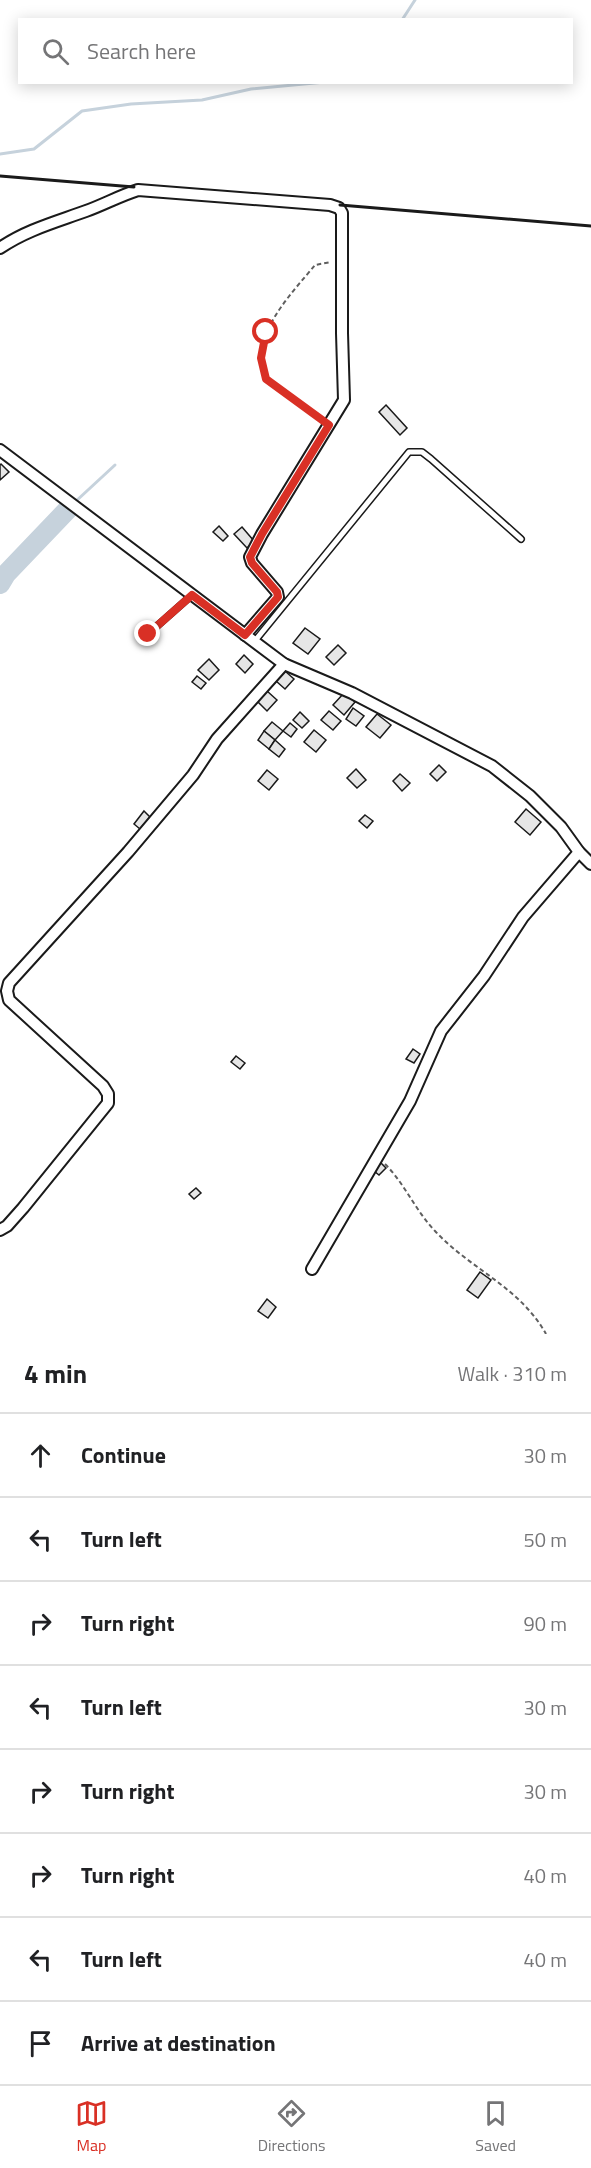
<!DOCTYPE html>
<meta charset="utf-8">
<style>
body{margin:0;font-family:"Titillium Web",sans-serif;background:#f2f2f2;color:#202124}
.stop{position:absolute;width:18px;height:18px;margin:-14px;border:4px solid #d93025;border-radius:50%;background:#fff}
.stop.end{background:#d93025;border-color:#fff;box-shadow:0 2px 6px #0008}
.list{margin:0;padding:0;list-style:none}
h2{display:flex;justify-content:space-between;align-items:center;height:78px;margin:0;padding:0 24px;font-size:26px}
h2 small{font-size:20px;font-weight:400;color:#757577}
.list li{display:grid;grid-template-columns:39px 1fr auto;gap:18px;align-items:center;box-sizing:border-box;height:84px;padding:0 24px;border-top:2px solid #e0e0e0}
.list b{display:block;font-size:22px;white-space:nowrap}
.list em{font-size:20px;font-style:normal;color:#757577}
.icon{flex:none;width:33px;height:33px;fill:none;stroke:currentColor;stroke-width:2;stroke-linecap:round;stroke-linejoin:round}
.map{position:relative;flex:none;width:591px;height:1334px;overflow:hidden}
.search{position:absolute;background:#fff;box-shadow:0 3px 15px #0003;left:18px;right:18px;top:18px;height:66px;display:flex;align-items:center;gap:15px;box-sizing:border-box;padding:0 21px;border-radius:0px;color:#757577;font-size:22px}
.sheet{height:750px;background:#fff}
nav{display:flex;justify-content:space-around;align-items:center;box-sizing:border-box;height:84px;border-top:2px solid #e0e0e0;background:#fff;font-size:16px;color:#757577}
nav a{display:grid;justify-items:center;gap:3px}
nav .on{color:#d93025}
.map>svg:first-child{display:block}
</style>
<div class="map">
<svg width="591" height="1334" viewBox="0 0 591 1334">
<rect width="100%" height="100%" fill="#fff"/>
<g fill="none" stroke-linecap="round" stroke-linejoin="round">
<g stroke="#c6d2dc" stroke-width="3">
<path d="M402 20 415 0"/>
<path d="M0 154 34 149 82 111 131 104 202 100 251 89 325 82"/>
<path d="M75 502 115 465"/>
</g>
<path stroke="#c6d2dc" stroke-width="20" d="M0 584 6 574 70 507"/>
</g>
<g fill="#e6e6e6" stroke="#1a1a1a" stroke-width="1.5">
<path d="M386 405 407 428 400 435 379 412Z"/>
<path d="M1 464 9 472 0 480V465Z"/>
<path d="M219 526 228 536 223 541 213 532Z"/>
<path d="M242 527 254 541 247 548 234 534Z"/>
<path d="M305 628 320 639 308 654 293 643Z"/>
<path d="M338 645 346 653 334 665 326 657Z"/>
<path d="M244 655 253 664 245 673 236 664Z"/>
<path d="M209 659 219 670 209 680 198 670Z"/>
<path d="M285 671 294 679 285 689 276 681Z"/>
<path d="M197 676 206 683 201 689 192 682Z"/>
<path d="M267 691 277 700 267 711 257 701Z"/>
<path d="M344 693 355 702 344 715 333 705Z"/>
<path d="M353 708 364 716 356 726 346 719Z"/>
<path d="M329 711 341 721 333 730 321 720Z"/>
<path d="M300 712 309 721 302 728 293 720Z"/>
<path d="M377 714 391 725 380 738 366 727Z"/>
<path d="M272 722 283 731 275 740 264 731Z"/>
<path d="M290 723 297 729 291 737 283 731Z"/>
<path d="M314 730 326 740 316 752 304 742Z"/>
<path d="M264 731 275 740 269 749 258 740Z"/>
<path d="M275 740 285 749 279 757 269 749Z"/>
<path d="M439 765 446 772 437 781 430 774Z"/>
<path d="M356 769 366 780 357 788 347 778Z"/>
<path d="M267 770 278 779 269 790 258 781Z"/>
<path d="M400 774 410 783 402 791 393 781Z"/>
<path d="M526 809 541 822 530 835 515 822Z"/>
<path d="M144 811 150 817 140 829 134 824Z"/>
<path d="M365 815 373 821 367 828 359 821Z"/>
<path d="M413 1049 420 1054 414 1063 406 1059Z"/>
<path d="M236 1056 245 1063 240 1069 231 1062Z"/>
<path d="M381 1163 386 1168 379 1175 374 1171Z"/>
<path d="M196 1188 201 1193 194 1199 189 1194Z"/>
<path d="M480 1272 491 1280 478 1298 467 1290Z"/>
<path d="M267 1299 276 1307 268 1318 258 1311Z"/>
</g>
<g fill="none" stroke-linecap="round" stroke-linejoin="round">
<defs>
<g id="service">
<path d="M148 634 192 595"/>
<path d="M254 642 409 452H422L431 459 521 539"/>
</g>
<g id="minor">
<path d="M0 248C26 230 56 222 86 211 103 205 119 196 138 190L330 205 339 208 342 213V333L344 400 262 534 250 557 252 563 277 592 278 597 245 635"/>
<path d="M0 450 284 664 352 693 492 766 530 796 561 827 579 852 591 864"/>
<path d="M0 1230 7 1226 23 1208 108 1103V1094L103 1086 9 1000 7 991 9 983 128 852 193 775 217 739 284 664"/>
<path d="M312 1269 410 1101 441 1031 484 976 523 917 579 852"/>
</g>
</defs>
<use href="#service" stroke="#1a1a1a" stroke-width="8"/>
<use href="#minor" stroke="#1a1a1a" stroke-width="14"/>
<g stroke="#5f5f5f" stroke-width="2" stroke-dasharray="4.5 3" stroke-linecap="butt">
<path d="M322 420C312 413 270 385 266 378 245 340 293 292 315 265L331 262"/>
<path d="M385 1164C405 1184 415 1210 435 1231 470 1269 520 1287 546 1334"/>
</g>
<use href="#service" stroke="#fff" stroke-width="5"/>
<use href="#minor" stroke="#fff" stroke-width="10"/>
<g stroke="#1a1a1a" stroke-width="3">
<path d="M0 176 134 187"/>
<path d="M340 205 591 226"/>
</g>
</g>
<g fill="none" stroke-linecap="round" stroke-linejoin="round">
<path stroke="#d93025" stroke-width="8" d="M148 634 192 595 245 635 278 597 277 592 252 563 250 557 262 534 329 425 266 379 261 358 266 332"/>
</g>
</svg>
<div class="stop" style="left:266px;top:332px"></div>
<div class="stop end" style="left:148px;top:634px"></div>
<div class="search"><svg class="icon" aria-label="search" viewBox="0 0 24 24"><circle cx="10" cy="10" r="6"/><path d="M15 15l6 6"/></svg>Search here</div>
</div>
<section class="sheet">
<h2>4 min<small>Walk · 310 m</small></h2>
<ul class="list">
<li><svg class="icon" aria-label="ahead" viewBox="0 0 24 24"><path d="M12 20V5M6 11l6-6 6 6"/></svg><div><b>Continue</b></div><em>30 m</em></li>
<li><svg class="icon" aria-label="left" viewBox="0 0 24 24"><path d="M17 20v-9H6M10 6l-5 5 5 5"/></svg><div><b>Turn left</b></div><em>50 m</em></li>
<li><svg class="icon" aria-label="right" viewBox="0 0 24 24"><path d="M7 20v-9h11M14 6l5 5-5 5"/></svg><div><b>Turn right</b></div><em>90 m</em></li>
<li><svg class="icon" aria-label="left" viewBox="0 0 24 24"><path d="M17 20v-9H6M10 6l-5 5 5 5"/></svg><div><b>Turn left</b></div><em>30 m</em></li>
<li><svg class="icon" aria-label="right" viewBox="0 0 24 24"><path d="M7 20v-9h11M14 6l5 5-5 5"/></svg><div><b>Turn right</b></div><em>30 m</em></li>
<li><svg class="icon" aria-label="right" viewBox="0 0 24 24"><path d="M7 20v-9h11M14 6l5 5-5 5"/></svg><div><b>Turn right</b></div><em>40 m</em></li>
<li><svg class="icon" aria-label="left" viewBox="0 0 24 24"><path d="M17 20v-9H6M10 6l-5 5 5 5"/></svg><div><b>Turn left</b></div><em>40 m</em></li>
<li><svg class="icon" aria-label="arrive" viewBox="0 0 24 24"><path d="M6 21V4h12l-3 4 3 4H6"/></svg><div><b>Arrive at destination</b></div></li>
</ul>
</section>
<nav>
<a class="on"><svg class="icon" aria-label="map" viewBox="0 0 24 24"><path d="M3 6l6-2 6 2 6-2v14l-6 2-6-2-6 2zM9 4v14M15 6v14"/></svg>Map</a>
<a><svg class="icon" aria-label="directions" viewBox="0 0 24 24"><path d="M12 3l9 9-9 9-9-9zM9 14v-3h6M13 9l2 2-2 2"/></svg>Directions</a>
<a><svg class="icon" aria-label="saved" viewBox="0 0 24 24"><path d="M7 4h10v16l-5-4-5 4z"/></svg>Saved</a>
</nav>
